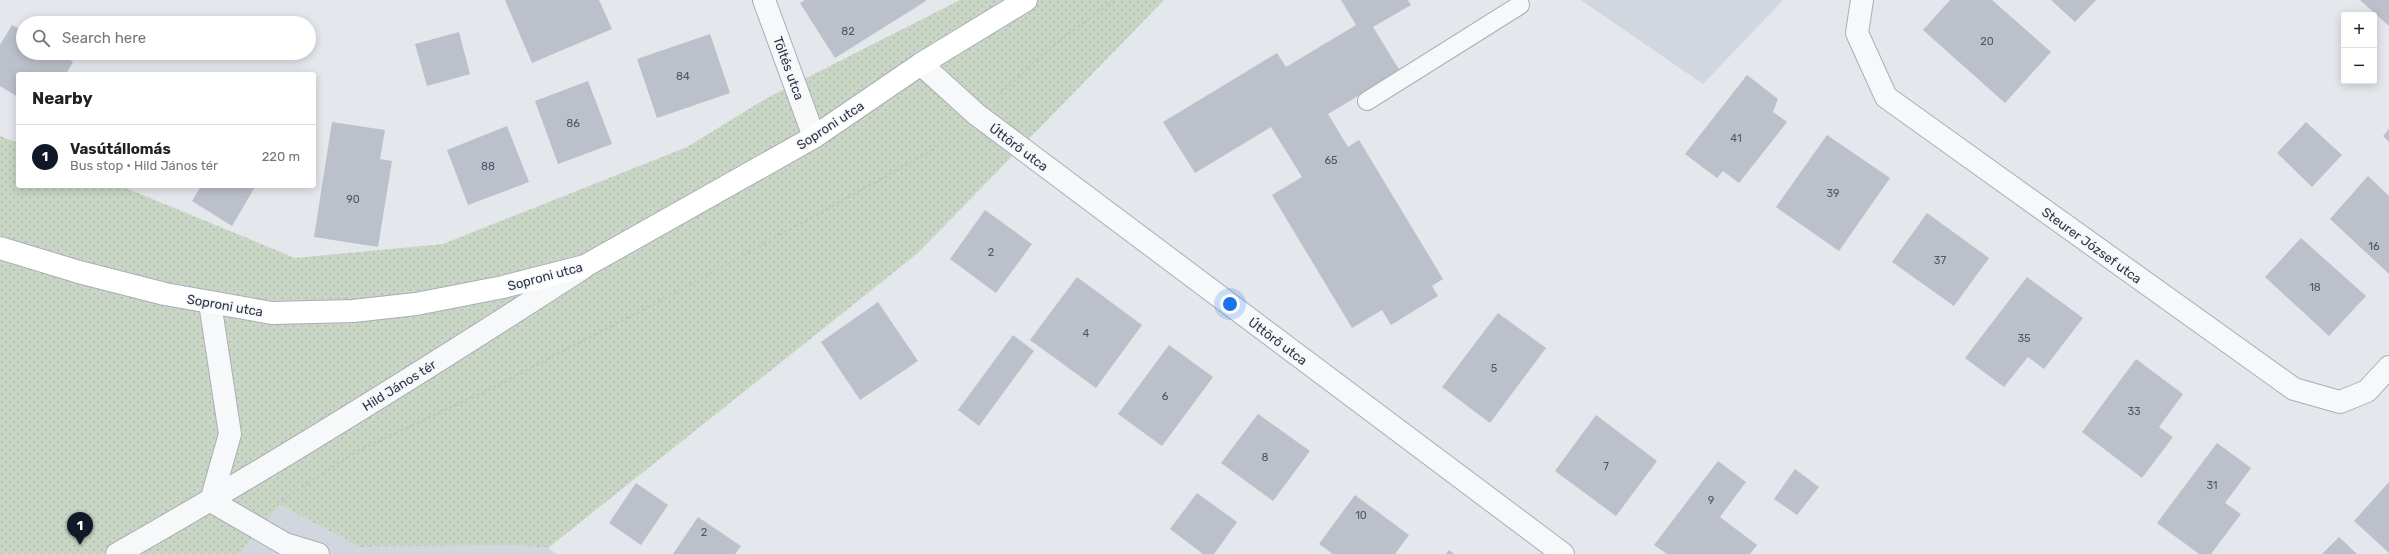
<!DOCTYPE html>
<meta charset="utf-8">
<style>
body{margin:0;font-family:Rubik,sans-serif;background:#f6f6f6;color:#222}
.controls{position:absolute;right:12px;top:12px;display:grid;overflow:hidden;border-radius:4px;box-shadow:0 2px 10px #0003}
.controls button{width:36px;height:36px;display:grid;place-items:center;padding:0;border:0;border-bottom:1px solid #e0e0e0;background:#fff;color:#222;font:20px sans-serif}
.you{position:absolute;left:1230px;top:304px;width:14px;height:14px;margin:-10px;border:3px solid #fff;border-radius:50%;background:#1a73e8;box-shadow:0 0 0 6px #1a73e833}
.badge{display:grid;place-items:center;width:26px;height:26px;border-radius:50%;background:#111827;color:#fff;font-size:13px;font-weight:700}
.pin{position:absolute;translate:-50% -33px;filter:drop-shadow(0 1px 2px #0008)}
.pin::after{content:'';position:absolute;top:21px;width:14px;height:12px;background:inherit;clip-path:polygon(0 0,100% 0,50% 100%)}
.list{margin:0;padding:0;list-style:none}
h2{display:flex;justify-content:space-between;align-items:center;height:52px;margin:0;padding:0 16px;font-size:17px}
h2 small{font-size:13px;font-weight:400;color:#767676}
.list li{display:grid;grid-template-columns:26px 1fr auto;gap:12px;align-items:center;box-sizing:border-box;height:64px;padding:0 16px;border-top:1px solid #e0e0e0}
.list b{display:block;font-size:15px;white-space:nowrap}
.list p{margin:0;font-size:13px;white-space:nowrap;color:#767676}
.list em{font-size:13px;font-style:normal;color:#767676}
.icon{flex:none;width:22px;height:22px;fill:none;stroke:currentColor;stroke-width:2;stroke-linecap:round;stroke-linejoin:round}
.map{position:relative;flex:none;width:2389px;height:554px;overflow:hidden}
.search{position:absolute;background:#fff;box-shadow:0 2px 10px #0003;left:16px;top:16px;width:300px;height:44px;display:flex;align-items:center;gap:10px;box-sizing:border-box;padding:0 14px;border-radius:22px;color:#767676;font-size:15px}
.panel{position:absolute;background:#fff;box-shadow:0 2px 10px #0003;left:16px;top:72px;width:300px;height:116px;border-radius:4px}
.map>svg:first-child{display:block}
</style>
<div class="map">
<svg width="2389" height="554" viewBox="0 0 2389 554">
<defs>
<pattern id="grass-dots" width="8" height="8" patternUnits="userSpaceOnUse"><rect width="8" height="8" fill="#c9d6c5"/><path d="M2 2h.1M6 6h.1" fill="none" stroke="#adb8ab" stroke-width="1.8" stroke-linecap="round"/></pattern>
</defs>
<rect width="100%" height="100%" fill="#e4e7ec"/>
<g fill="#d2d6de">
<path d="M1581 0H1783L1703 84Z"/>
<path d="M280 505 360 547 517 545 548 548 557 554H239Z"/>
</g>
<path fill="url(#grass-dots)" d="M960 0H1164L918 253 548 548 517 545 360 547 280 505 239 554H0V136L18 143V186H121L295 258 443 244 687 147 767 98Z"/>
<g fill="#bbc0ca">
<path d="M505 0H599L612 29 532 63Z"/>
<path d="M805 0H926V1L835 58 800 3Z"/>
<path d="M1341 0H1408L1411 5 1373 27 1400 71 1328 114 1348 147 1359 140 1443 279 1432 286 1438 296 1391 325 1382 310 1352 328 1272 195 1302 177 1271 127 1195 173 1163 122 1277 53 1286 67 1356 25Z"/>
<path d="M1950 0H1992L2051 52 2005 103 1923 30Z"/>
<path d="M2051 0H2096L2075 22Z"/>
<path d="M2360 0H2389V26Z"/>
<path d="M12 25 23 31V53H59L73 62 66 74H18V97L0 86V45Z"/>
<path d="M459 32 470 74 427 86 415 44Z"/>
<path d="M710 34 730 93 657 118 637 59Z"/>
<path d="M1747 75 1778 99 1773 112 1787 122 1739 183 1723 171 1717 178 1685 154Z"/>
<path d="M588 81 612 144 558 164 535 101Z"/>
<path d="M332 122 385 130 380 159 392 161 378 247 314 237Z"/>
<path d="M2306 122 2342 155 2312 187 2277 153Z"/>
<path d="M507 126 529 182 468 205 447 150Z"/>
<path d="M2389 129V142L2383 136Z"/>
<path d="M1827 135 1890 178 1839 251 1776 207Z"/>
<path d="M2368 176 2389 196V274L2330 219Z"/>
<path d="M201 186H253L255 187 232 226 192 201Z"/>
<path d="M985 210 1032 244 996 293 950 259Z"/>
<path d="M1927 213 1989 258 1954 306 1892 262Z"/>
<path d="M2301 238 2366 296 2329 336 2265 277Z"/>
<path d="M1077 277 1142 325 1096 388 1030 340Z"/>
<path d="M2027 277 2083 318 2044 369 2028 357 2004 387 1965 358Z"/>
<path d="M878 302 918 361 860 400 821 342Z"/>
<path d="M1498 313 1546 348 1490 423 1442 387Z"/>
<path d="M1013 335 1034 351 979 426 958 410Z"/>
<path d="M1169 345 1213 377 1162 446 1118 414Z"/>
<path d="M2136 359 2183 394 2159 427 2173 437 2142 478 2082 432Z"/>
<path d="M1258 414 1310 451 1273 501 1221 463Z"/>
<path d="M1596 415 1657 461 1616 516 1555 471Z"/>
<path d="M2217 443 2251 468 2225 503 2241 514 2211 554H2199L2157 523Z"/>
<path d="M1718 461 1746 482 1720 517 1757 545 1750 554H1667L1654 545Z"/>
<path d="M1795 469 1819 487 1797 515 1774 499Z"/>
<path d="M2389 482V553L2354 521Z"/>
<path d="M636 483 668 505 641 545 609 523Z"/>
<path d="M1197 493 1237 522 1214 554H1203L1170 529Z"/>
<path d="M1355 495 1409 535 1395 554H1333L1319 544Z"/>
<path d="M698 517 741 546 735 554H673Z"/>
<path d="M2339 537 2357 554H2322Z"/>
<path d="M1449 550 1454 554H1446Z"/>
</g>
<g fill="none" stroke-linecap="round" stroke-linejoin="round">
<defs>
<path id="lane" d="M1367 101 1520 5"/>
<g id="street">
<path d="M764 0 814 137"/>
<path d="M1862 0 1857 33 1886 97 2294 389 2340 402 2367 391 2389 367"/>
<path d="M921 64 976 114 1563 554"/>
<path d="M210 303 230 434 211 501"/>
<path d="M211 501 285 544 318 554"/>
<path d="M117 554C276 464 430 367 583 268"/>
</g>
<path id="secondary" d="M0 248 79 272 165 294 272 313 353 311 416 304 503 287 585 266 814 137 921 64 1026 0"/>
</defs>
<use href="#lane" stroke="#a9aeb7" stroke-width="20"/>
<use href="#street" stroke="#a9aeb7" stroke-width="24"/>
<use href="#secondary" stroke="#a9aeb7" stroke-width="24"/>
<g stroke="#c2c5cb" stroke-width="2.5" stroke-dasharray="3 3" stroke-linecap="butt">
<path d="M1000 93 1055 44 1114 0"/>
<path d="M277 504 355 452 492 388 684 288 926 154 952 134"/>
</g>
<use href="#lane" stroke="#f7f8fa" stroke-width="18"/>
<use href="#street" stroke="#f7f8fa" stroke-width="22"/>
<use href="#secondary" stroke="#fff" stroke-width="22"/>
</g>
<g text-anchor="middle" stroke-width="3" stroke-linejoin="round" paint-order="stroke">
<g font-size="11" fill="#4f5766">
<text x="848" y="35">82</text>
<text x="1987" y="45">20</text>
<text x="683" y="80">84</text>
<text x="573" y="127">86</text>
<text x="1736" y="142">41</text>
<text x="1331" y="164">65</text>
<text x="488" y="170">88</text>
<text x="1833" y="197">39</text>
<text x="353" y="203">90</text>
<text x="2374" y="250">16</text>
<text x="991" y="256">2</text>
<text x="1940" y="264">37</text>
<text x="2315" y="291">18</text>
<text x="1086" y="337">4</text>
<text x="2024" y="342">35</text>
<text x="1494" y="372">5</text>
<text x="1165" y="400">6</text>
<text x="2134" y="415">33</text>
<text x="1265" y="461">8</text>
<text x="1606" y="470">7</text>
<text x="2212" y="489">31</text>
<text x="1711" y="504">9</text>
<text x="1361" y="519">10</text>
<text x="704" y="536">2</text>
</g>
<g font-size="13" fill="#2b3445" stroke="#f4f6f9">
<text transform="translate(789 68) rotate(70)" y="5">Töltés utca</text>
<text transform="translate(830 125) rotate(-33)" y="5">Soproni utca</text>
<text transform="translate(1019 147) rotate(37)" y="5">Úttörő utca</text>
<text transform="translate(2092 245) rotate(36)" y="5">Steurer József utca</text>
<text transform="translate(545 276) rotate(-15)" y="5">Soproni utca</text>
<text transform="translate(225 305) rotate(10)" y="5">Soproni utca</text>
<text transform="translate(1278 341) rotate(37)" y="5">Úttörő utca</text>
<text transform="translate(399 385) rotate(-32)" y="5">Hild János tér</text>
</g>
</g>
</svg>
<div class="controls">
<button>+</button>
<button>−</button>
</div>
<div class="you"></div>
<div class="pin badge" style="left:80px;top:545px">1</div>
<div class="search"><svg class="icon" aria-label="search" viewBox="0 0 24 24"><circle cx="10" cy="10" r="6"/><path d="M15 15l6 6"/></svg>Search here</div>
<section class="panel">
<h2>Nearby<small></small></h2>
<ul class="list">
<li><span class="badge">1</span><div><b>Vasútállomás</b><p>Bus stop · Hild János tér</p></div><em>220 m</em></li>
</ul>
</section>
</div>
